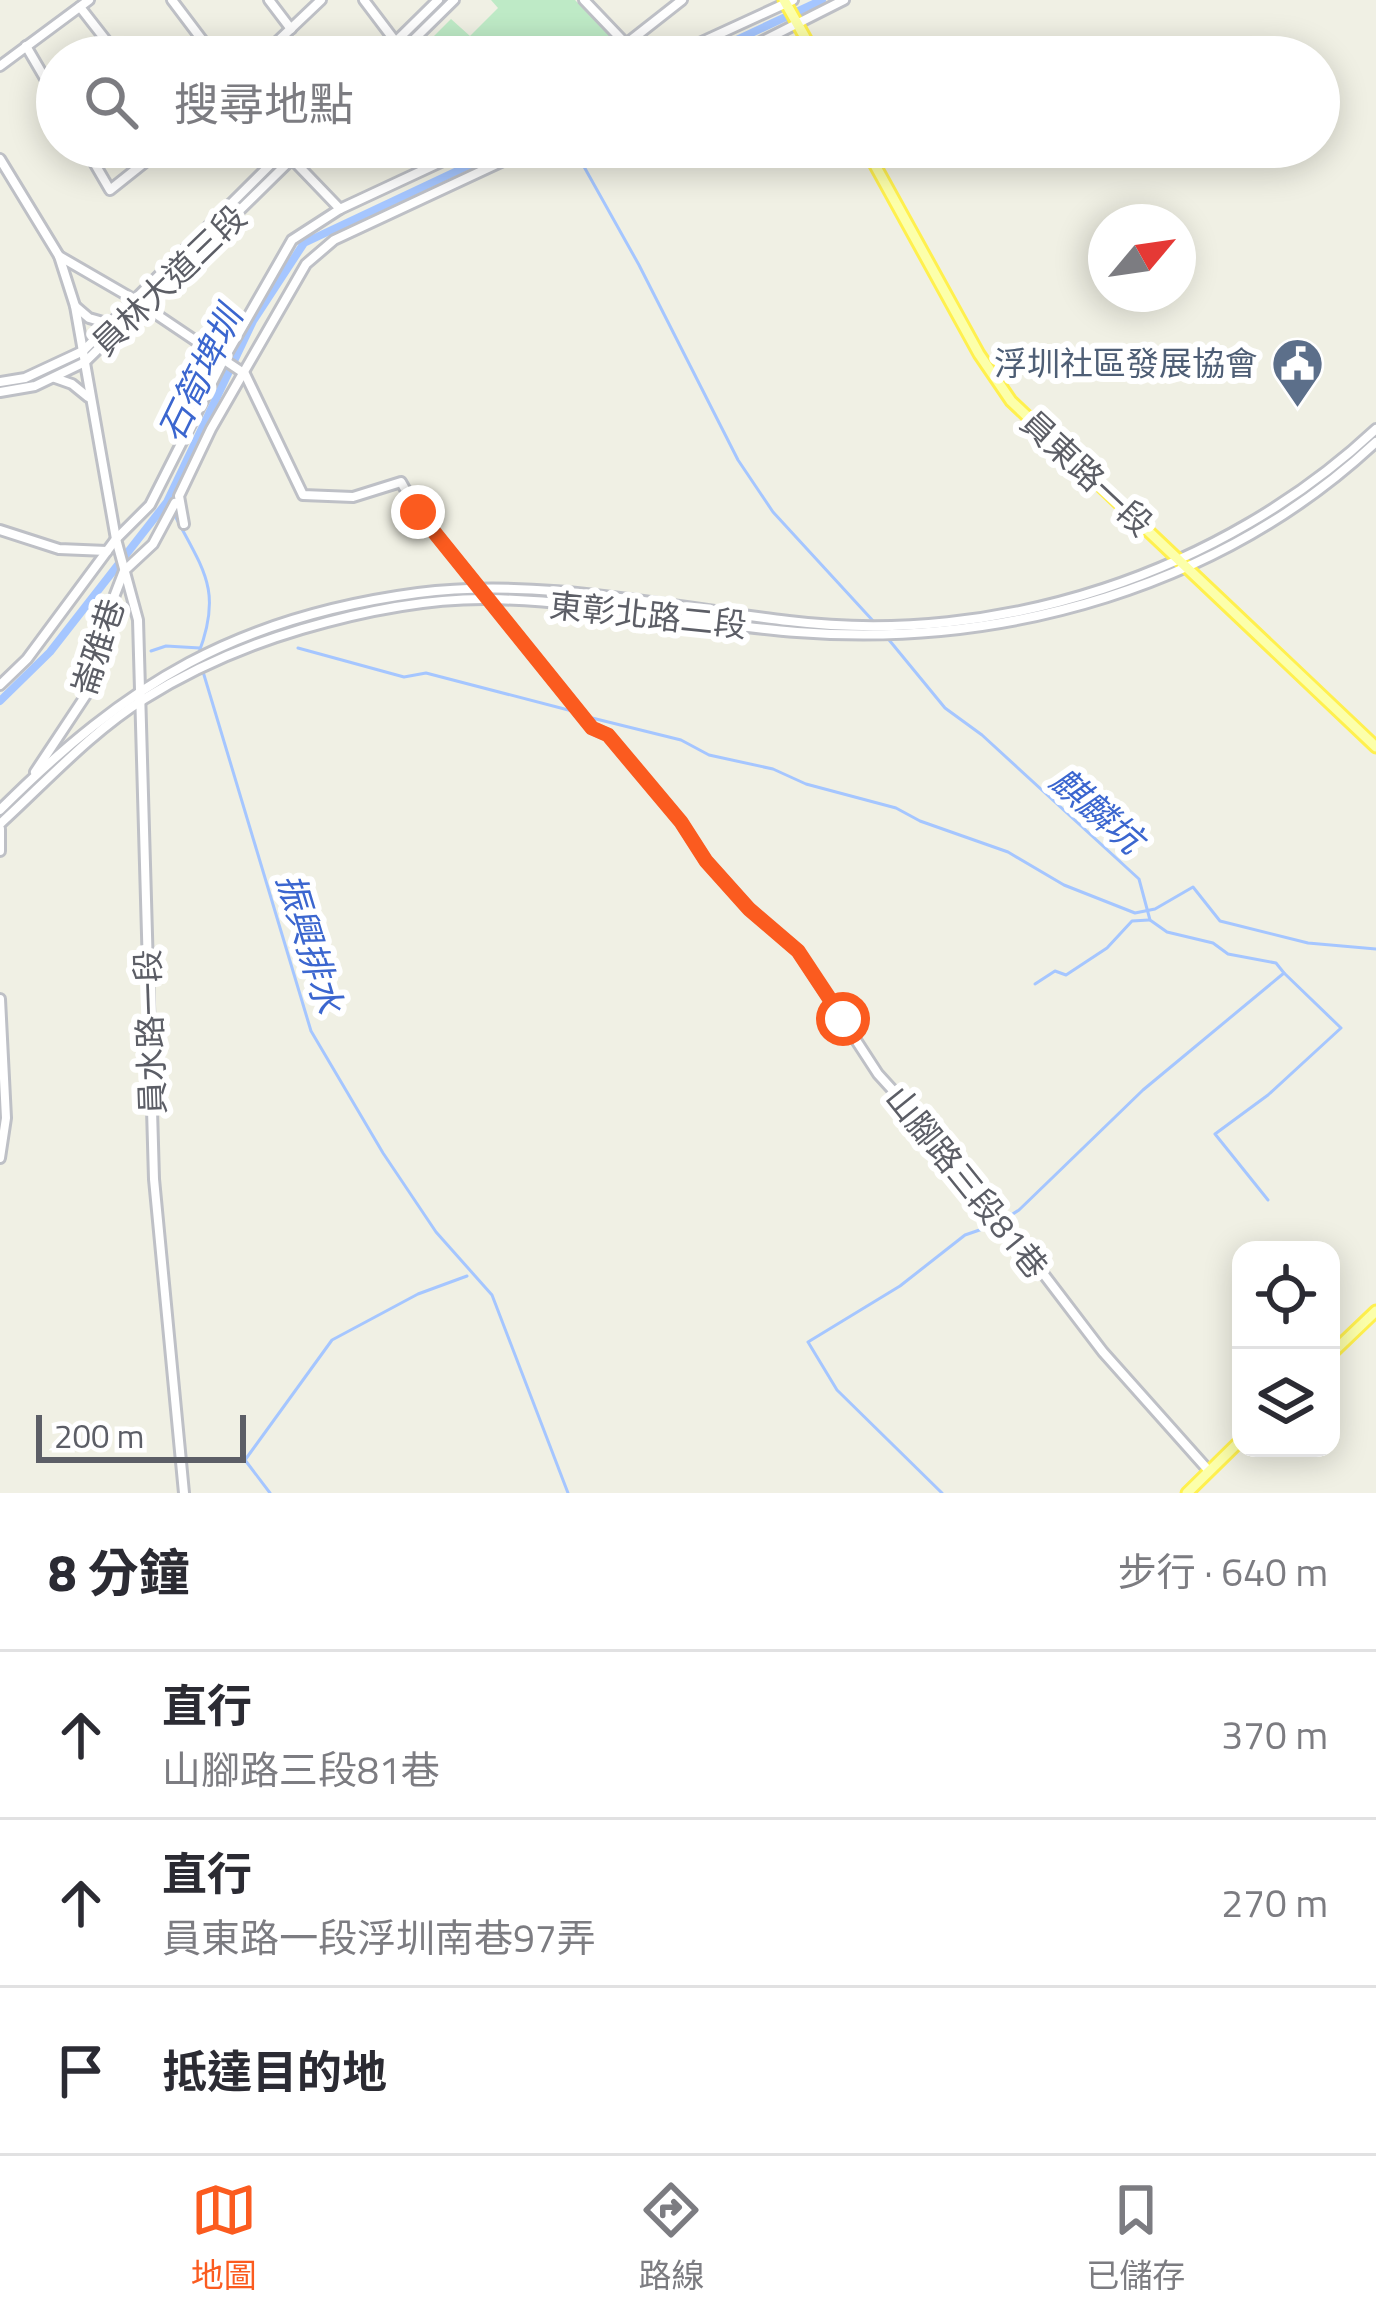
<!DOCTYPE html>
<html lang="zh-TW">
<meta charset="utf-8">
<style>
body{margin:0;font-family:"Titillium Web","Noto Sans TC",sans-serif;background:#f2f2f3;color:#2b2b33}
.controls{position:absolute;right:36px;bottom:36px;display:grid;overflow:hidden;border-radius:24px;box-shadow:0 6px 30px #0003}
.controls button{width:108px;height:108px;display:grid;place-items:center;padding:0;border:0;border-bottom:3px solid #e1e1e2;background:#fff;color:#2b2b33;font:60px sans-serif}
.compass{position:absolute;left:1088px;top:204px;width:108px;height:108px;border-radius:50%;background:#fff;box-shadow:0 6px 30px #0003;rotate:61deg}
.scale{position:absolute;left:36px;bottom:30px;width:210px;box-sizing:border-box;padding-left:12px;border:6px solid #5c5e66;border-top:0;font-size:33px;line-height:42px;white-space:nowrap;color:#5c5e66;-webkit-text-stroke:9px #fff;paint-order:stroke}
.stop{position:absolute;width:36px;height:36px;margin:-27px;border:9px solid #fb5b1f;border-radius:50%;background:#fff}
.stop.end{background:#fb5b1f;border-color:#fff;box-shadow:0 3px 12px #0008}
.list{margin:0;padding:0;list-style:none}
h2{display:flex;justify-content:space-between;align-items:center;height:156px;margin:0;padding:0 48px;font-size:51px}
h2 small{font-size:39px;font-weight:400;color:#7c7c81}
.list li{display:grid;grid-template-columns:78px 1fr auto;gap:36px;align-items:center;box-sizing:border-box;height:168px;padding:0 48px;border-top:3px solid #e1e1e2}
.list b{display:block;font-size:45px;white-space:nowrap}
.list p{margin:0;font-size:39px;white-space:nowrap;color:#7c7c81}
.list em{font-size:39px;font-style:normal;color:#7c7c81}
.icon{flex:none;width:66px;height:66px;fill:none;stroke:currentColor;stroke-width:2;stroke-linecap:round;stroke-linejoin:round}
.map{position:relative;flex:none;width:1376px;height:1493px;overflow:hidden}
.search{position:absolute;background:#fff;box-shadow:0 6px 30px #0003;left:36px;right:36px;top:36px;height:132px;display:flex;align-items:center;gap:30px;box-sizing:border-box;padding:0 42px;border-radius:66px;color:#7c7c81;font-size:45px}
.sheet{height:660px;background:#fff}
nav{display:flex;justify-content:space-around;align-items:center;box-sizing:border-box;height:168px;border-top:3px solid #e1e1e2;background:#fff;font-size:33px;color:#7c7c81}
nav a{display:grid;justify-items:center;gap:6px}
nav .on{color:#fb5b1f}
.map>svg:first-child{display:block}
</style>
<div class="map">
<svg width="1376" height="1493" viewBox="0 0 1376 1493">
<rect width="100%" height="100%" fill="#f0f0e4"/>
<path fill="#beeac6" d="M491 0H575L630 57 416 54 451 19 470 36 498 8Z"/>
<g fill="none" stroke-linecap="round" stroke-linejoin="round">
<g stroke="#a5c6ff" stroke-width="3">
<path d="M573 147 639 265 738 460 773 512 875 623"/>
<path d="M174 514C204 571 223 591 198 655L311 1031 383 1153 436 1232 492 1295 568 1493"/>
<path d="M885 635 945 708 982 735 1139 879 1150 920 1167 932 1213 943 1228 954 1276 963 1284 973 1143 1090 1019 1210 997 1224 965 1235 900 1286 808 1342 837 1390 942 1493"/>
<path d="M298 648 404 677 426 673 576 712"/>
<path d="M151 651 166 646 200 648"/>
<path d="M584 716 681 740 709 755 773 769 806 784 896 808 920 821 1008 852 1064 885 1135 913 1155 909 1193 887 1220 921 1308 943 1376 949"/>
<path d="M1035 984 1055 971 1066 975 1107 948 1132 921 1149 920"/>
<path d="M1268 1200 1215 1134 1268 1095 1341 1028 1284 973"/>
<path d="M270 1493 245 1460 332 1340 418 1294 467 1276"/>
</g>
<g stroke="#a5c6ff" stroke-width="8">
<path d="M700 57 822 0"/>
<path d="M0 701 50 652 167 502 253 321 304 243 508 147"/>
</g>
<defs>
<g id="minor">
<path d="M172 0 215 57"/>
<path d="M269 0 291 29"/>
<path d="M364 0 395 41"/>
<path d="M584 0 626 44 682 0"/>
<path d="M80 7 119 57"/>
<path d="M26 46 57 99"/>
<path d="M261 57 321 0"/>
<path d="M380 57 438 0"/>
<path d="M396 57 454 0"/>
<path d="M669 57 793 0"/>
<path d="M731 57 844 0"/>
<path d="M0 66 89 0"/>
<path d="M85 147 110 190 164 147"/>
<path d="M291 158 340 209"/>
<path d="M0 159 59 256 75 306 116 539 138 620 154 1179 184 1493"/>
<path d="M59 256 135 300"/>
<path d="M75 306 89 318 110 324"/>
<path d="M144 306 245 374 303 495 353 497 401 482 418 512 592 728 608 735 681 822 706 861 749 909 798 951 878 1074 959 1163 1103 1352 1209 1471"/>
<path d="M55 378 72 384 88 397"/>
<path d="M0 382 25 378 83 351 288 147"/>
<path d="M0 392 35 386 85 362 304 147"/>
<path d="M184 524 179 496 211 429 306 264 334 240 533 147"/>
<path d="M0 530 59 549 107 551"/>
<path d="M0 685 27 659 116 539 150 505 225 357 292 240 340 209 473 147"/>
<path d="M35 772 90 689 109 610 124 571 153 544 175 503"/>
<path d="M0 810C127 683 237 617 418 593 541 577 668 607 789 621 999 647 1222 573 1376 429"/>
<path d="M0 824C46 782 91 732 144 699 192 669 248 645 302 629 360 612 429 598 490 599 593 601 694 624 797 632 1005 648 1221 587 1376 442"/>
<path d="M0 829V851"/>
<path d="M0 999 6 1118 0 1158"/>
</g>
<g id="major">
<path d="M784 0 816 57"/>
<path d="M865 147 979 354 1011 401 1376 747"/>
<path d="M1331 1354 1376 1311"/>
<path d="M1187 1493 1241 1440"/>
</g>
</defs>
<use href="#minor" stroke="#bec0c6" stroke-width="14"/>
<use href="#major" stroke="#fff04e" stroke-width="15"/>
<use href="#minor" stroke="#fff" stroke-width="8"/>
<use href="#major" stroke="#fcffaa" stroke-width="9"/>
</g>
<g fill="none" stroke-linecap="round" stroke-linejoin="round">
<path stroke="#fb5b1f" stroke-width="15" d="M418 512 592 728 608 735 681 822 706 861 749 909 798 951 843 1019"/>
</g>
<defs>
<symbol id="civic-pin" viewBox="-11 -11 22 30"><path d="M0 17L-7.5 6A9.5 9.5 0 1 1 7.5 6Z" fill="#5c6f8a" stroke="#fff"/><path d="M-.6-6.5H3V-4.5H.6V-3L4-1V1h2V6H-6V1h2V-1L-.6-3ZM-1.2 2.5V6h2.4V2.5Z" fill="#fff"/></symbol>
</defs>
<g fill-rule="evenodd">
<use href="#civic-pin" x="1268" y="334" width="59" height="81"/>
</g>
<g text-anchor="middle" stroke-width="12" stroke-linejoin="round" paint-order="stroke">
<g font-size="33" fill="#5c5e66" stroke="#fff">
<text transform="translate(169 280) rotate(-44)" y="12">員林大道三段</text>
<text transform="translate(1087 473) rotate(43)" y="12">員東路一段</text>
<text transform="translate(648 615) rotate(6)" y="12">東彰北路二段</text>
<text transform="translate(98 647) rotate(-72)" y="12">崙雅巷</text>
<text transform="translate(150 1032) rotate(-92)" y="12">員水路一段</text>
<text transform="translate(967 1182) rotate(51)" y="12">山腳路三段81巷</text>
</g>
<g font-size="33" fill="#4e5e75" stroke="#fff" text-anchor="end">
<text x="1258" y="375">浮圳社區發展協會</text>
</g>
<g font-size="36" font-style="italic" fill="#3b66cf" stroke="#fff">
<text transform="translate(200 374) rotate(-64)" y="13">石筍埤圳</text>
<text transform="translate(1097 810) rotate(41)" y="13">麒麟坑</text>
<text transform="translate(310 943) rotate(73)" y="13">振興排水</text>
</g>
</g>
</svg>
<div class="controls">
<button><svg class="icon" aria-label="locate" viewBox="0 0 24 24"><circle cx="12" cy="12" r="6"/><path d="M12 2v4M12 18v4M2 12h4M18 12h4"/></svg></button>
<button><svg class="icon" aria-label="layers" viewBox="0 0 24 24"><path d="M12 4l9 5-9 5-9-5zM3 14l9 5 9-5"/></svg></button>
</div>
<svg class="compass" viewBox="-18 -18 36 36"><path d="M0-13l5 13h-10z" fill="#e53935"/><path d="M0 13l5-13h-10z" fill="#7c7c81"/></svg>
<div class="scale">200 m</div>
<div class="stop" style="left:843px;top:1019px"></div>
<div class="stop end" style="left:418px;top:512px"></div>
<div class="search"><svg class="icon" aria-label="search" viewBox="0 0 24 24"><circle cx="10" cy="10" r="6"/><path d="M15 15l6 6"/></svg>搜尋地點</div>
</div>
<section class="sheet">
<h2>8 分鐘<small>步行 · 640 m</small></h2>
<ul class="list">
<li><svg class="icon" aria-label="ahead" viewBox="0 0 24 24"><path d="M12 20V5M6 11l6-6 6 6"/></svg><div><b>直行</b><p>山腳路三段81巷</p></div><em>370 m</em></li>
<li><svg class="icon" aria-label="ahead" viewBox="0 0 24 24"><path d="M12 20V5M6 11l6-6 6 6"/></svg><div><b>直行</b><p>員東路一段浮圳南巷97弄</p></div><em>270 m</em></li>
<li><svg class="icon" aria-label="arrive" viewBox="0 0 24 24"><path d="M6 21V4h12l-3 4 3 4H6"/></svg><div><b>抵達目的地</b></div></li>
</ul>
</section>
<nav>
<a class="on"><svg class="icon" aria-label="map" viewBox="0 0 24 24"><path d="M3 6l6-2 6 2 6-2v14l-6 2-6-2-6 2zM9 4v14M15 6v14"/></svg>地圖</a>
<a><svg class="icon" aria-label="directions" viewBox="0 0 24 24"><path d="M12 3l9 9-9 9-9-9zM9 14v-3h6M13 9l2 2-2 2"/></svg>路線</a>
<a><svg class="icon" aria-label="saved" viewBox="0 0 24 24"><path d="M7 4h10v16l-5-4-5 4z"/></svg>已儲存</a>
</nav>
